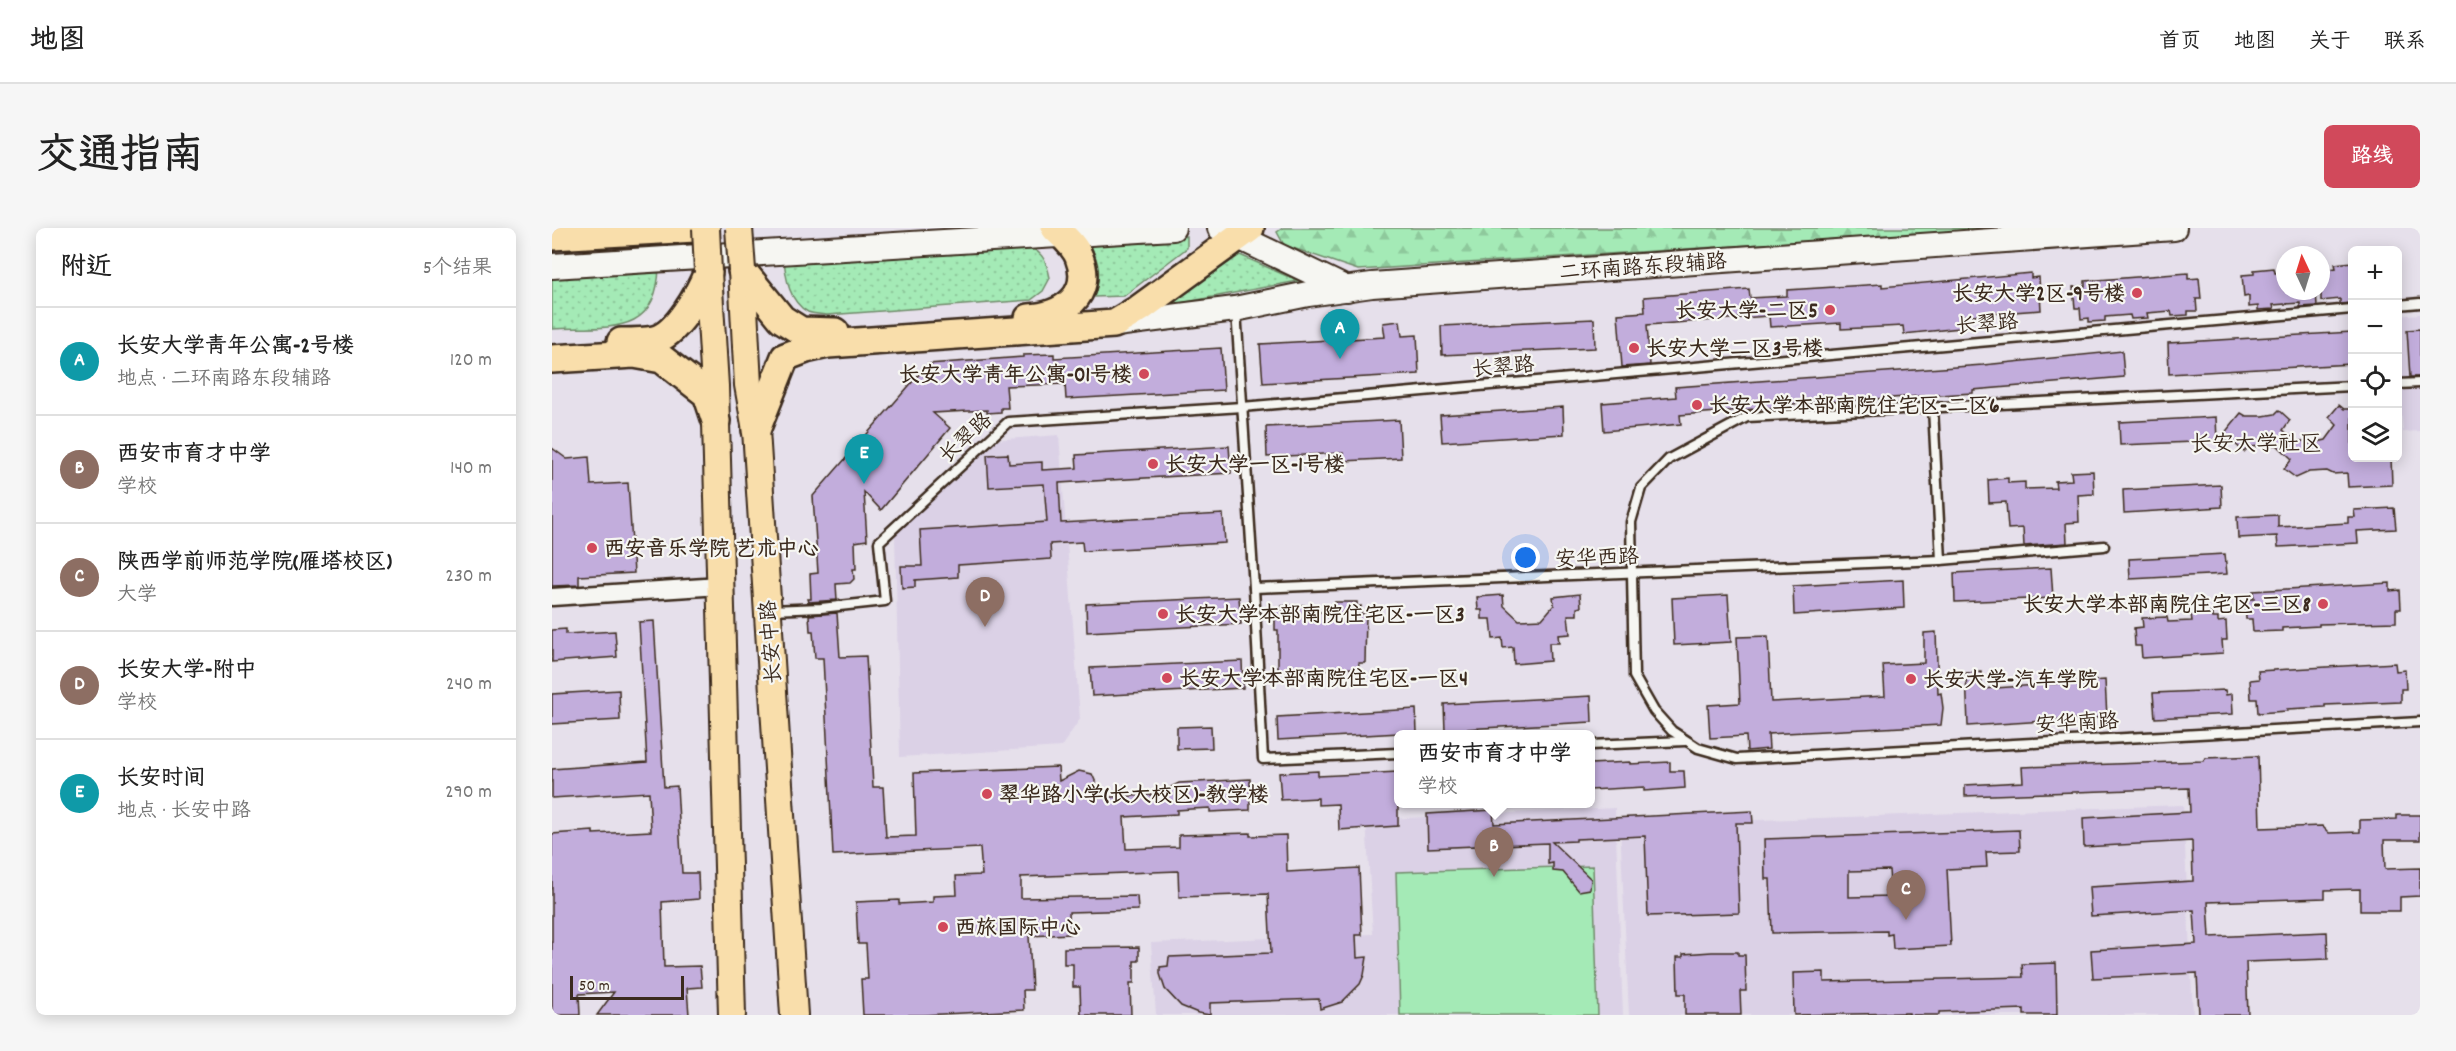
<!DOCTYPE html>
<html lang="zh">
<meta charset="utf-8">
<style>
body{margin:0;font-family:Dekko,"LXGW WenKai TC",sans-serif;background:#f6f6f6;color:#222}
.controls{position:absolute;right:18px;top:18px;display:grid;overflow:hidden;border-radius:9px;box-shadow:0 3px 15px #0003}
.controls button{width:54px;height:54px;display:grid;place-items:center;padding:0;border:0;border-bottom:2px solid #e0e0e0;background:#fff;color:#222;font:30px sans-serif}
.compass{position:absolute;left:1724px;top:18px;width:54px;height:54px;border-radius:50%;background:#fff;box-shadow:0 3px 15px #0003;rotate:356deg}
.scale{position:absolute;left:18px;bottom:15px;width:114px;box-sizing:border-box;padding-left:6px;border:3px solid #3b2a1e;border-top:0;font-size:16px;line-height:21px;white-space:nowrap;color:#3b2a1e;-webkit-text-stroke:4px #f6f6f2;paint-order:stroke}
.you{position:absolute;left:974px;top:330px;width:21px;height:21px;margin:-15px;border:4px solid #fff;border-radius:50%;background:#1a73e8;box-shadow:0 0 0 9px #1a73e833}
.badge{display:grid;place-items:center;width:39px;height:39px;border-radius:50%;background:#d1495b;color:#fff;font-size:20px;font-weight:700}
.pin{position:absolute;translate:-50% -50px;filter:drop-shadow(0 2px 3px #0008)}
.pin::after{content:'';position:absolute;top:32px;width:21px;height:18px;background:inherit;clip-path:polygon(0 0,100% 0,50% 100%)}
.popup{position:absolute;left:842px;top:502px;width:201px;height:78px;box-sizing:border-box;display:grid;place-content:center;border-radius:9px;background:#fff;filter:drop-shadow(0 2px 4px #0005);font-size:20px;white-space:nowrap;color:#767676}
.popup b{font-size:22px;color:#222}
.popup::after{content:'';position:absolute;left:50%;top:100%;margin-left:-12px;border:12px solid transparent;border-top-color:#fff}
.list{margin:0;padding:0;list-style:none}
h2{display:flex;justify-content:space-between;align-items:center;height:78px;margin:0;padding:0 24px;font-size:26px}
h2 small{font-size:20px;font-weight:400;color:#767676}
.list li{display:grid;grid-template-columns:39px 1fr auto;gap:18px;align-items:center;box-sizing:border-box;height:108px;padding:0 24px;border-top:2px solid #e0e0e0}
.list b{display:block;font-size:22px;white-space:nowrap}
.list p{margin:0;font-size:20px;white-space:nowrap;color:#767676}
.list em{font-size:20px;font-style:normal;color:#767676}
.icon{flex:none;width:33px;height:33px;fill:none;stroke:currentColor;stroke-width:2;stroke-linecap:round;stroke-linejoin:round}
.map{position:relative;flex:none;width:1868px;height:787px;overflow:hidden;border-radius:9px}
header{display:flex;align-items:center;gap:36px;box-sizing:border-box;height:84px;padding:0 30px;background:#fff;border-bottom:2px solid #e0e0e0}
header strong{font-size:28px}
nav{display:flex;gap:33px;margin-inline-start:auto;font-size:21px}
.intro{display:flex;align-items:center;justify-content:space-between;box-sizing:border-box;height:144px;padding:0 36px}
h1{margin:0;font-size:42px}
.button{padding:15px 27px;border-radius:9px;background:#d1495b;color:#fff;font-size:21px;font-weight:700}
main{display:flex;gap:36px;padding:0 36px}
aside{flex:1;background:#fff;border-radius:9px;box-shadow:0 3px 15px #0003}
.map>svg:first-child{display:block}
</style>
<header>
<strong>地图</strong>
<nav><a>首页</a><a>地图</a><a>关于</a><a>联系</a></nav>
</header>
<div class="intro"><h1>交通指南</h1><a class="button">路线</a></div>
<main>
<aside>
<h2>附近<small>5个结果</small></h2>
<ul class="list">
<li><span class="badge" style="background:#0f9aa8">A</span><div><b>长安大学青年公寓-2号楼</b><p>地点 · 二环南路东段辅路</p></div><em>120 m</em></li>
<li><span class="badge" style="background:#8d6e63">B</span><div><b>西安市育才中学</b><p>学校</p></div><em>140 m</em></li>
<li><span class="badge" style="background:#8d6e63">C</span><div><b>陕西学前师范学院(雁塔校区)</b><p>大学</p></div><em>230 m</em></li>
<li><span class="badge" style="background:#8d6e63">D</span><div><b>长安大学-附中</b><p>学校</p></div><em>240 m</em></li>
<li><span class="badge" style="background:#0f9aa8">E</span><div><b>长安时间</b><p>地点 · 长安中路</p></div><em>290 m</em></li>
</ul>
</aside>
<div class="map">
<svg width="1868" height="787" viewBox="0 0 1868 787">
<defs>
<pattern id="grass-dots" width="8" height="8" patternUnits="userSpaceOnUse" patternTransform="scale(1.5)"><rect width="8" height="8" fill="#a4eab6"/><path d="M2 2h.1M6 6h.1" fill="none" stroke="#8ec99c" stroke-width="1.8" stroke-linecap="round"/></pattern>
<pattern id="forest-firs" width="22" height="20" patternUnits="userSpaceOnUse" patternTransform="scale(1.5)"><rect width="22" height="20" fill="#a4eab6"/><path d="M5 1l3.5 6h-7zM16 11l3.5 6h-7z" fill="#8ec99c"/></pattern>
</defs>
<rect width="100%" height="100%" fill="#e6e0eb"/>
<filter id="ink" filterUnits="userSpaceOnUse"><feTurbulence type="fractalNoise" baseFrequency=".0167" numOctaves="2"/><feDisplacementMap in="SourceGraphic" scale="12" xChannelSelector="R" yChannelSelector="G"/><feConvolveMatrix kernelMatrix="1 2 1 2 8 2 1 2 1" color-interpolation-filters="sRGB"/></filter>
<g filter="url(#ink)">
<g fill="#dbd1e6">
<path d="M1868 86V203L1851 204 1846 138V88Z"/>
<path d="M507 207 528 491 509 519 348 529 343 307 442 212Z"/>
<path d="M1631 577 1641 787H1077L1068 597Z"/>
<path d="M1063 580 1071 787H604L599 715 821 706 814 592Z"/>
</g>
<g fill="url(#grass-dots)" stroke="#708a6a" stroke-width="1.5">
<path d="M635 8V20L572 68 542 69C549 46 548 37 538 16Z"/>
<path d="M469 15C489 23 494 29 498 50L491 63 479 72 275 87C270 86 261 86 256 84 237 74 234 50 232 32Z"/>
<path d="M688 27 746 53 613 78Z"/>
<path d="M107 39C105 110 55 98 0 101V45Z"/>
</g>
<path fill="url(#forest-firs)" stroke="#708a6a" stroke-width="1.5" d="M731 0H1459L806 42 732 17 725 4Z"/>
<path fill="#a4eab6" stroke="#708a6a" stroke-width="1.5" d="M1041 638 1046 787H848L844 644Z"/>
<g fill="#c2addc" stroke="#3b2a1e" stroke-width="1.5" fill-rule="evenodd">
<path d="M1800 34V75L1788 76V71L1769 73V42L1784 40 1783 36Z"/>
<path d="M1722 40 1723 45H1733V63H1764L1765 78 1748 79V75L1721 77 1722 81 1706 82V78L1697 79V68L1692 69 1690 47 1702 46V42Z"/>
<path d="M1479 45V50L1487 49 1489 82 1407 88 1408 100 1352 106 1351 98 1289 101V95L1218 99 1217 88 1095 97 1098 137 1070 139 1066 86 1093 84 1092 69 1197 61 1198 70 1235 68V62L1330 56V59Z"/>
<path d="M1636 45V51L1647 50 1649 71H1644L1645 83H1636V87L1620 88 1619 83 1595 85 1596 90 1579 91 1578 87 1553 89V93L1537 94V90L1529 91 1528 80H1523L1521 59 1533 58V53Z"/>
<path d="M1042 91 1043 120 890 127 889 98Z"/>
<path d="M848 93 850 108 865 107 867 146 711 155 708 116 833 109 831 95Z"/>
<path d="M1868 101V149H1858L1855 102Z"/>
<path d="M1800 104V136L1617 146 1616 115Z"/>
<path d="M669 120 672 162 514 171 513 156 454 158 456 180H449V184L435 185V182L381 185 398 200 329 282 312 264 315 312 303 314 304 341H301L302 351 298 355 284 356 285 372 257 374 256 371H259L258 346 266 345 261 268 376 136 471 129V127L502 126V130Z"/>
<path d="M1570 123 1572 149 1421 162V165L1240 176V178L1128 187 1129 196 1052 203 1050 175 1124 169 1123 159 1431 137Z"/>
<path d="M1787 177 1792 181H1800V230H1839L1840 257 1796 259 1795 245 1781 246 1775 243 1757 244 1744 250 1732 241 1740 231 1725 217 1697 219 1692 224 1679 212 1666 213 1689 185 1694 188H1711L1723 186 1727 182 1738 192 1731 202 1745 213H1755V216L1774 212 1785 197 1777 189Z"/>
<path d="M1011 179 1012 206 890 214 888 187Z"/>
<path d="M1664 189 1665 213 1568 217 1567 194Z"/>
<path d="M847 192 849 230 792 233 791 225 715 229 714 199Z"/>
<path d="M677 218 679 245 507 255 509 295 671 286 673 315 531 323 530 314 498 316 499 331 406 337V349L363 352V359L350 360 349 338H370L368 302 495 294 492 256 437 259 435 227 456 226 457 236 490 234V242L525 240 524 227Z"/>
<path d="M0 220 15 231 37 229 39 257 76 255 82 345 27 348V357L0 358Z"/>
<path d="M1541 243 1542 266 1526 267 1527 294 1514 295 1515 315 1472 318 1471 300 1456 301 1454 274 1437 275 1436 252 1456 250V255L1473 254V261L1504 260 1503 253 1520 252 1519 244Z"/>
<path d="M1669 257 1670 279 1572 285 1571 262Z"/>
<path d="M1842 280 1844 301 1805 303 1806 315 1726 319 1725 308 1686 310 1685 289 1726 287V299L1796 295V289H1803L1802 282Z"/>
<path d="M1673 326 1675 346 1578 351 1577 331Z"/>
<path d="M1499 340 1501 370 1403 374 1402 345Z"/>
<path d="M1351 352 1352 380 1242 387 1241 358Z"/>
<path d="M1838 355V363L1848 362 1849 381H1844V394L1767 396V398L1730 400V403L1701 404 1700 391H1694L1693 371H1702L1701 363Z"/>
<path d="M1028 366 1029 379 1025 380V387H1016L1018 406 1006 407 1007 415H997L998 433 962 436 961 419 951 420 950 410 941 411 939 391H930V382H926L925 369 951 367 952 378 967 392 990 391 1002 377 1001 369Z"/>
<path d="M1176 367 1179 414 1122 417 1120 370Z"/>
<path d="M687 369 689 396 535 404 534 376Z"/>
<path d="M783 374H805V379L809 378V386H814L813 435H807L806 440 726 443V402H723V382H730V378L752 377V384H783Z"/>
<path d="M285 385 288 429 314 428 321 559H331L334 609 364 608 362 545 506 539 507 553 527 543 540 546 545 557 542 570 615 566 617 560 627 555 698 551V582L658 584V580L639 581 625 582V586L572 589 574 621 627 619V607L698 605V608L734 607 735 644 807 640 810 707H804L805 730 815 729 812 747 808 756 790 774 768 781 767 771 658 775V787L646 785 629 778 613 761 608 746V739L616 738 617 729 719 725 716 666 627 669 626 643 469 649V670L585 668 586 682 517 684 518 706 477 708 480 762H471L472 782 370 787H311L309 751H316L314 716H306L304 674 347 672V676L381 674V668L405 667 404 648 430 647 428 620 281 627 271 430H263L261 403H258L257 387Z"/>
<path d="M1660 385V390H1666V394L1674 393 1675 412H1670L1671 425 1590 430 1589 418H1583L1582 400 1591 399 1590 390 1615 389 1616 394 1640 393 1639 386Z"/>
<path d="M102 393 112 559 125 558 130 645H146L147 671 110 674 112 739 148 738 150 759 135 760 137 787H45L62 764 27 766 28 787H0V606L41 603V606L99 603 97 564 0 570V541L95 534 87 394Z"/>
<path d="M14 401V406L63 403 65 429 0 434V402Z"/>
<path d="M1384 404 1386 466 1389 465 1391 480 1389 497 1216 506 1217 521 1195 523 1194 508 1158 510 1156 477 1188 475 1185 409 1216 408 1219 474 1333 468 1331 437 1372 435V405Z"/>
<path d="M690 433 691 460 540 468 538 440Z"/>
<path d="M1843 435 1844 443 1853 442 1854 461H1849V474L1773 477V479L1735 481V483L1706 485 1705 471H1699L1698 452 1707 451 1706 443Z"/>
<path d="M1429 444 1430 461 1553 452 1555 489 1416 498 1414 445Z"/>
<path d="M67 462 68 492 0 496V466Z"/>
<path d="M1673 462 1674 467 1680 466 1681 486 1603 490 1601 465Z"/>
<path d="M1039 468 1040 494 893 502 892 476Z"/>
<path d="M864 481 865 504 726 512 725 489Z"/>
<path d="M659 498 660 520 625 521V499Z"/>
<path d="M1706 528 1708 600 1770 598 1777 605 1808 604V592L1845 591V587H1868V612H1832L1833 641 1868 640V668L1848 669V683H1808V661L1773 662V670L1656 674 1658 709 1775 704 1776 731 1694 734 1696 787H1647L1645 745 1541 750 1539 722 1644 716 1642 682 1539 688 1537 659 1641 653 1640 613 1532 619 1531 590 1638 584 1637 560 1413 568V557L1471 554 1470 539 1651 533 1653 530Z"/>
<path d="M1078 534V536L1118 534V543H1132L1133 560 1092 563V559L1038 562V536Z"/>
<path d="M766 543V548L846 544V598L787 602 786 576 766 577V570L729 572 727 545Z"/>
<path d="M941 582 942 596 1200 583 1201 595H1184L1187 685 1096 688 1093 608 1024 611V613L1000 614 1039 651 1038 661 1027 663 1011 644 1001 643V635L996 636V615L876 620 875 586Z"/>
<path d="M1467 602 1468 623 1434 624 1435 639 1395 641 1399 718 1341 721 1340 706 1335 707V703L1220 705 1218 651H1213L1212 611ZM1337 642 1339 668 1297 669V643Z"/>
<path d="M587 719V733H582V755H578L579 787H529L528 759H521V736H512V720Z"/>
<path d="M1160 724H1186V727H1193L1194 763H1188L1189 787H1133V766H1126L1125 729H1131V726Z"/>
<path d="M1504 735 1505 787H1472V781L1387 784V787H1357V785L1242 787 1241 745 1272 744V754L1471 749 1470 736Z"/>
</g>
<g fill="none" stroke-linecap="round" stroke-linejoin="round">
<defs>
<g id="service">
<path d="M1846 77 1868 75"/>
<path d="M684 82 702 360 711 531 846 525"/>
<path d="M1846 156 1868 155"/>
<path d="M1800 158 1195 189 1117 231 1089 260 1079 294 1082 448 1102 483 1120 503 1146 520 1185 531 1868 494"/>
<path d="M1381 180 1389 332"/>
<path d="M702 360 1389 332 1552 318"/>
<path d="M219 382 269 380 333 373 327 314 456 194 690 179 1800 81"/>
<path d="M1038 517 1133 513"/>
</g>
<path id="minor" d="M0 369 168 358"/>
<g id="secondary">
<path d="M668 0 795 61"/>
<path d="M0 38 621 0"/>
<path d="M564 96 683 81 756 66 820 57 1622 0"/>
</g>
<g id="primary">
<path d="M190 42 196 157 204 202 242 787"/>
<path d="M156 44 163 158 180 787"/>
</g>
<g id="trunk">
<path d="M0 8 143 0"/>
<path d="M190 42 230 91 249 103 283 104"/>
<path d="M477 90C511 88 542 67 527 29 523 18 511 8 503 0"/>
<path d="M69 114C80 114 92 114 102 112 125 107 148 64 156 44"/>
<path d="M0 131 82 126 110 131 155 166 164 193"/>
<path d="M204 202 233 129 254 121 276 116 562 96 587 81 698 0"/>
</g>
</defs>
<use href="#service" stroke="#3b2a1e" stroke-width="13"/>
<use href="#minor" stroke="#3b2a1e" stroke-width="21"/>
<use href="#secondary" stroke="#3b2a1e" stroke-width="28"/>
<use href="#primary" stroke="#3b2a1e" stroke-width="30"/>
<use href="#trunk" stroke="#3b2a1e" stroke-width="32"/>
<use href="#service" stroke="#f6f6f2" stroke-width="8"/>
<use href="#minor" stroke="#f6f6f2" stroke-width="16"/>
<use href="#secondary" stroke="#f6f6f2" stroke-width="24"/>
<use href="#primary" stroke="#f9deab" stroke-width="26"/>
<use href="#trunk" stroke="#f9deab" stroke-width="27"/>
<defs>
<g id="primary-bridge">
<path d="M154 0 156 44"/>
<path d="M187 0 190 42"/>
</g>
</defs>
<use href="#primary-bridge" stroke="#3b2a1e" stroke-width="30" stroke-linecap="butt"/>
<use href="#primary-bridge" stroke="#f9deab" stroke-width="26"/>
</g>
</g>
<g fill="#d1495b" stroke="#f6f6f2" stroke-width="2">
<circle cx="1585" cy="65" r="6"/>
<circle cx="1278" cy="82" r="6"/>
<circle cx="1082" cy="120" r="6"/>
<circle cx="592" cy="146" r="6"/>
<circle cx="1145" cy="177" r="6"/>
<circle cx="601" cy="236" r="6"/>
<circle cx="40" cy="320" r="6"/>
<circle cx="1771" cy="376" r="6"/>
<circle cx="611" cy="386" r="6"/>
<circle cx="615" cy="450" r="6"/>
<circle cx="1359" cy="451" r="6"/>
<circle cx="435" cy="566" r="6"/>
<circle cx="391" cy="699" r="6"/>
</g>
<g text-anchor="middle" stroke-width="4.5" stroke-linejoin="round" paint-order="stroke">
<g font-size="21" fill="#3b2a1e" stroke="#f6f6f2">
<text transform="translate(1091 38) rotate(-4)" y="7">二环南路东段辅路</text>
<text transform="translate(1435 95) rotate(-5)" y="7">长翠路</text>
<text transform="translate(951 138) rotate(-5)" y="7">长翠路</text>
<text transform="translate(413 209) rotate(-43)" y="7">长翠路</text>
<text transform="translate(1045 329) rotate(-2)" y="7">安华西路</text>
<text transform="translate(218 414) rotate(-94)" y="7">长安中路</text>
<text transform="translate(1525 494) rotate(-3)" y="7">安华南路</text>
</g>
<g font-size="21" font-weight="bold" fill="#3b2a1e" stroke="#f6f6f2" text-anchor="start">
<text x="1573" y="72" text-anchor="end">长安大学2区-9号楼</text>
<text x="1266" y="89" text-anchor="end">长安大学-二区5</text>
<text x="1094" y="127">长安大学二区3号楼</text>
<text x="580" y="153" text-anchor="end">长安大学青年公寓-01号楼</text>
<text x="1157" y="184">长安大学本部南院住宅区-二区6</text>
<text x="613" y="243">长安大学一区-1号楼</text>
<text x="52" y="327">西安音乐学院 艺术中心</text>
<text x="1759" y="383" text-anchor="end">长安大学本部南院住宅区-三区8</text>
<text x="623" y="393">长安大学本部南院住宅区-一区3</text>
<text x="627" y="457">长安大学本部南院住宅区-一区4</text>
<text x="1371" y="458">长安大学-汽车学院</text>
<text x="447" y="573">翠华路小学(长大校区)-教学楼</text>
<text x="403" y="706">西旅国际中心</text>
</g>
<g font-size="22" fill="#3b2a1e" stroke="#f6f6f2">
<text x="1704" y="222">长安大学社区</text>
</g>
</g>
</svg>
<div class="controls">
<button>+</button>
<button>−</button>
<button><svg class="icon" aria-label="locate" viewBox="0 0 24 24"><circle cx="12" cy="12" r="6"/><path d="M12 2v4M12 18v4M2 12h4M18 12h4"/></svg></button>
<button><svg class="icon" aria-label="layers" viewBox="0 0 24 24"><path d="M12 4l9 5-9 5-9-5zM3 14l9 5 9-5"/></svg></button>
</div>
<svg class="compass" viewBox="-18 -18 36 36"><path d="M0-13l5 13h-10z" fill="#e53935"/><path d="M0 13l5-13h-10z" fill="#767676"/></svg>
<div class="scale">50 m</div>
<div class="you"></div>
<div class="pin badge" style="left:788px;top:131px;background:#0f9aa8">A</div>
<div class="pin badge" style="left:942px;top:649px;background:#8d6e63">B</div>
<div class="popup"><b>西安市育才中学</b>学校</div>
<div class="pin badge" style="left:1354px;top:692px;background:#8d6e63">C</div>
<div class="pin badge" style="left:433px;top:399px;background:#8d6e63">D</div>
<div class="pin badge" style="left:312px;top:256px;background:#0f9aa8">E</div>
</div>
</main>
